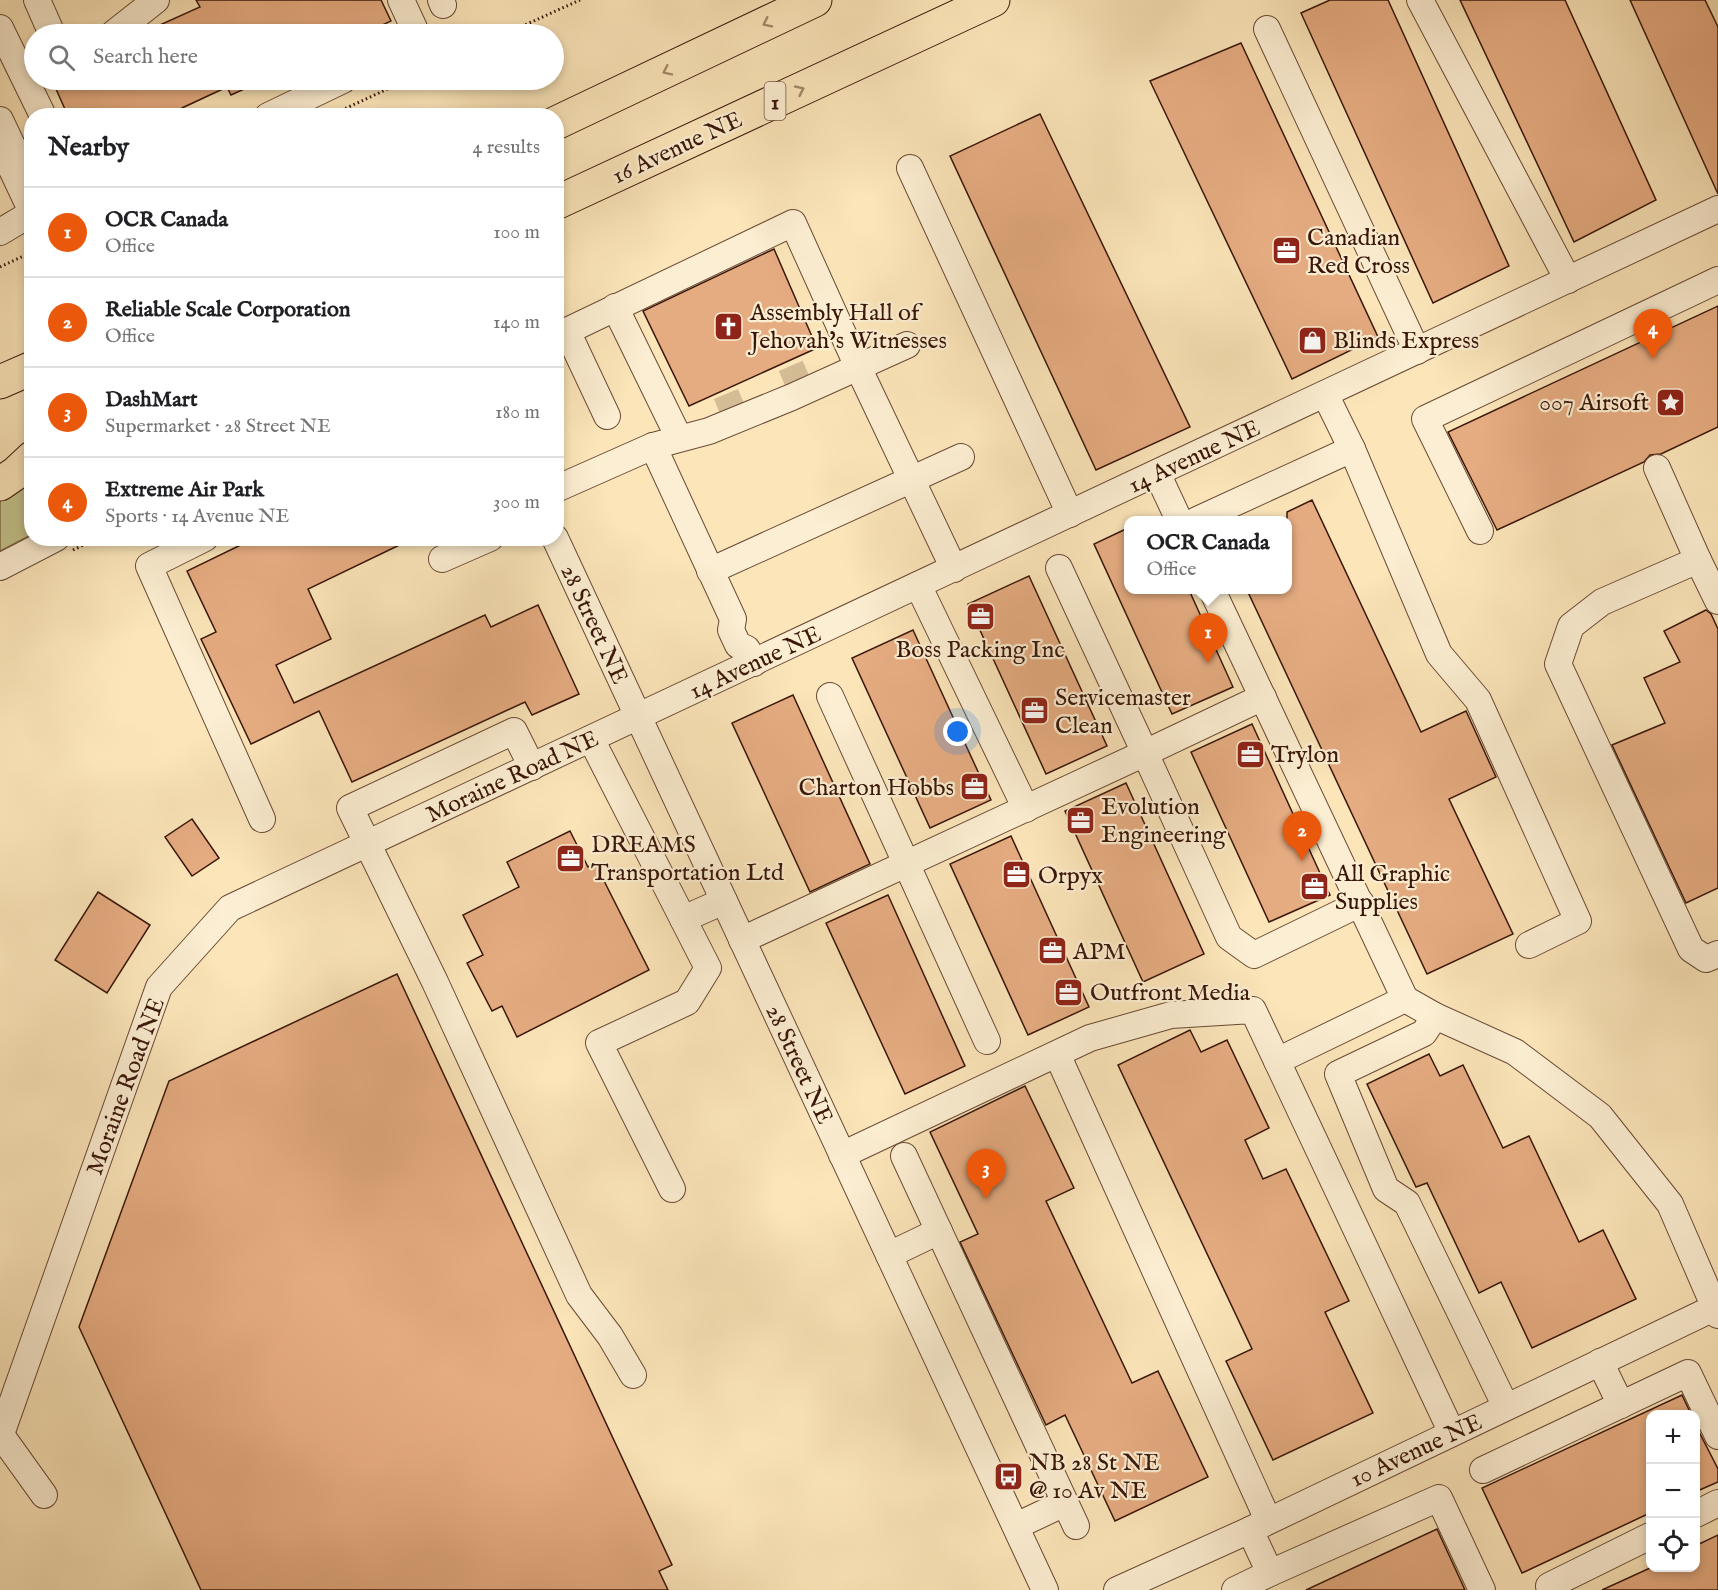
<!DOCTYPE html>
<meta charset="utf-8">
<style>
body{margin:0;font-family:"IM FELL English",serif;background:#f6f6f6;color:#202124}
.controls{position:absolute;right:18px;bottom:18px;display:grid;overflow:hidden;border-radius:12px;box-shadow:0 3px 9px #0003}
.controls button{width:54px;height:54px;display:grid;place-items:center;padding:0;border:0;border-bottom:2px solid #e0e0e0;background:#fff;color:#202124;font:30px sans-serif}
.you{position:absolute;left:958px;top:732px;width:21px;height:21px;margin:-15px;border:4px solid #fff;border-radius:50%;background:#1a73e8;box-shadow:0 0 0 9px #1a73e833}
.badge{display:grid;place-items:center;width:39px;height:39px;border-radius:50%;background:#ea580c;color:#fff;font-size:20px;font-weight:700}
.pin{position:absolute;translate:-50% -50px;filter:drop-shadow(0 2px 3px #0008)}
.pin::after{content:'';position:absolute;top:32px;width:21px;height:18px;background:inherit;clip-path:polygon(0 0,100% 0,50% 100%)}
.popup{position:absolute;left:1124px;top:516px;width:168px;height:78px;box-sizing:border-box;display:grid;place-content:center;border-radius:12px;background:#fff;filter:drop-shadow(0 2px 4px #0005);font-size:20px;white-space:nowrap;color:#757577}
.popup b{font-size:22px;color:#202124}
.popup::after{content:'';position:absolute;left:50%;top:100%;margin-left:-12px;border:12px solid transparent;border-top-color:#fff}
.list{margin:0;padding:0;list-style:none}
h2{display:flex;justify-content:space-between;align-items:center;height:78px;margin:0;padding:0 24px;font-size:26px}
h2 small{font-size:20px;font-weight:400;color:#757577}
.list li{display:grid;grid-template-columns:39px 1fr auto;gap:18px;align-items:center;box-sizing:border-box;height:90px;padding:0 24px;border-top:2px solid #e0e0e0}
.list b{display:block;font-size:22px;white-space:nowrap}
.list p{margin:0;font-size:20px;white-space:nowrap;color:#757577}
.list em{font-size:20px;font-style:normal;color:#757577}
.icon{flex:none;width:33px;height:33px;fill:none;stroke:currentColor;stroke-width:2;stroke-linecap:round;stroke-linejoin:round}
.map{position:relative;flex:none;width:1718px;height:1590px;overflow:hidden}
.search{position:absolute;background:#fff;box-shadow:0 3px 9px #0003;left:24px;top:24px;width:540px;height:66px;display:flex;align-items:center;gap:15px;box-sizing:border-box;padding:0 21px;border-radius:33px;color:#757577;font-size:22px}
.panel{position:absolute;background:#fff;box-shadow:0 3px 9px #0003;left:24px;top:108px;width:540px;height:438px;border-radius:24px}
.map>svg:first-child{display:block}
</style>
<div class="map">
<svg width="1718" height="1590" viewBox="0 0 1718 1590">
<rect width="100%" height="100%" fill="#fbe5b9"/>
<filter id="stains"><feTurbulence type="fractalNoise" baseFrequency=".00333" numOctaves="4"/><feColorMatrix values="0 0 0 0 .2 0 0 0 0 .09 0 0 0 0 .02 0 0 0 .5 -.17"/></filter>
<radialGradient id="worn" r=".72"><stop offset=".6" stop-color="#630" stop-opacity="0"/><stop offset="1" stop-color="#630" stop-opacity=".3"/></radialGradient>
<path fill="#c4c38b" stroke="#7e6c4a" stroke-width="1.5" d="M31 484V535L0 551V500Z"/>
<g fill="#e6ac81" stroke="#391609" stroke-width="1.5">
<path d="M196 0H381L391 21 372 30 374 34H140L200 7Z"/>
<path d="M1330 0H1388L1509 266 1433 303 1301 13Z"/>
<path d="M1460 0H1565L1656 200 1574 242Z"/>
<path d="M1630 0H1705L1718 27V194Z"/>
<path d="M1241 43 1378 337 1292 379 1150 81Z"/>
<path d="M77 80H264L231 95 227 87 182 108 185 116H68L56 89Z"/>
<path d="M1040 114 1190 427 1096 470 950 156Z"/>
<path d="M774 249 817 348 689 406 643 311Z"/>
<path d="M1718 306V427L1661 454 1650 455 1644 462 1497 530 1448 432Z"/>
<path d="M1312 500 1421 732 1466 711 1496 777 1449 799 1513 934 1427 974 1247 590H1287V512Z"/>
<path d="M1128 528V590H1189L1233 687 1172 714 1094 544Z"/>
<path d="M255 538H414L308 589 331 639 276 665 294 703 485 615 491 627 538 605 579 694 532 715 525 702 352 782 319 711 251 744 201 639 216 632 187 571Z"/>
<path d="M1029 576 1107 746 1046 774 968 604Z"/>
<path d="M1706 610 1711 614 1718 629V888L1686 903 1612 745 1665 723 1644 678 1680 662 1664 631Z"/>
<path d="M913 630 991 800 930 828 852 658Z"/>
<path d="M793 695 870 864 810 892 732 723Z"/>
<path d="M1252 724 1330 895 1269 922 1191 752Z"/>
<path d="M1126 783 1204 954 1143 982 1065 811Z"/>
<path d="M192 819 219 858 192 876 165 837Z"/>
<path d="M570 831 588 867 595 863 649 970 517 1037 502 1006 492 1011 467 963 483 955 463 915 519 887 507 862Z"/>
<path d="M1011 836 1089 1007 1028 1035 950 864Z"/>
<path d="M98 892 150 925 107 993 55 960Z"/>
<path d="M888 895 965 1066 905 1094 826 923Z"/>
<path d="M397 974 672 1565 659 1571 668 1590H201L79 1327 169 1081Z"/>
<path d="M1190 1030 1201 1052 1227 1040 1269 1128 1245 1140 1263 1179 1286 1169 1349 1301 1325 1312 1373 1413 1273 1460 1226 1361 1252 1349 1118 1065Z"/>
<path d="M1429 1054 1440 1076 1463 1065 1503 1148 1529 1136 1579 1242 1603 1230 1636 1299 1532 1348 1501 1282 1479 1293 1427 1183 1416 1187 1367 1084Z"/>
<path d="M1025 1086 1074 1188 1046 1201 1132 1383 1158 1371 1208 1477 1115 1521 1065 1415 1046 1425 960 1242 978 1234 930 1132Z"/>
<path d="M1682 1395 1691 1414H1650V1513L1522 1573 1482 1488Z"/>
<path d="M1695 1424 1718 1469V1482L1695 1492Z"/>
<path d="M1437 1529 1465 1590H1306Z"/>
<path d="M1718 1535V1590H1602L1650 1568H1695V1546Z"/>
</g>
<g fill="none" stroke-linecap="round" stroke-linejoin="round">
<g stroke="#d4bc96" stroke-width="26" stroke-dasharray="26 13" stroke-linecap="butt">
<path d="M784 383 809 372"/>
<path d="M719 411 745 400"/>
</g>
<defs>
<g id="minor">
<path d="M37 0 52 34"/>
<path d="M401 0 414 28 410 34"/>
<path d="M441 0 443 5"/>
<path d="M1420 0 1568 280"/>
<path d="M0 28 43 116"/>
<path d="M1267 29 1417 351"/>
<path d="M113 34 156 0"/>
<path d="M268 116 343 80"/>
<path d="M0 120 18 158"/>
<path d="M0 144 32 212"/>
<path d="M910 168 1070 514"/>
<path d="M0 232 32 213"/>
<path d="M615 307 679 438"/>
<path d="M1325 394 1352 449"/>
<path d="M607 416 567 331 793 223 858 367 954 569"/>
<path d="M653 446 733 619 731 630 738 645 747 649 754 663"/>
<path d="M1657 468 1698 560"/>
<path d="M1157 473 1179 520"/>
<path d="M556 489 653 446 709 431 792 397 907 345"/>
<path d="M1197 520 1352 449 1439 654 1478 700 1578 921 1529 945"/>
<path d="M1480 531 1425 419 1718 280"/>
<path d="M205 538 149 566 262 819"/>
<path d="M555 538 1045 1590"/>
<path d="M442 559 490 538"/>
<path d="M0 567 56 538"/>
<path d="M1059 568 1145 753 1263 697"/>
<path d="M710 571 961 457"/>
<path d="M918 585 1026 809"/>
<path d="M1212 590 1405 999"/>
<path d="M1718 601 1698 560 1602 602 1571 626 1558 664 1691 949 1706 959 1718 954"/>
<path d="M830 696 987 1041"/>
<path d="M591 739 683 919 724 901"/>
<path d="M532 767 514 731 350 808 435 982 579 1295 610 1336 633 1375"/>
<path d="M742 940 1145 753 1229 937 1254 955 1361 903"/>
<path d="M1435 1016 1424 1033 1338 1074 1386 1189 1407 1203 1506 1407"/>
<path d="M1057 1054 1268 1520"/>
<path d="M1277 1061 1405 999 1435 1016 1515 1052 1600 1116 1670 1204 1718 1315"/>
<path d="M842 1155 1090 1038 1171 1015 1253 1010 1452 1433"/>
<path d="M904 1156 1076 1526"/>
<path d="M672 1189 599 1043 687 1002 708 968 683 919"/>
<path d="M889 1255 939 1231"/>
<path d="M1600 1362 1621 1405"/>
<path d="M1 1435 44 1495"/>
<path d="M0 1437 159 987 230 908 1718 209"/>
<path d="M1483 1470 1688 1373 1718 1436"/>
<path d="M1696 1514 1718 1503"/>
<path d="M1016 1526 1065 1503"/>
<path d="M1250 1530 1270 1573 1439 1498 1482 1590"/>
<path d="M1117 1590 1250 1530 1714 1308"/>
<path d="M1235 1590 1270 1573"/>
<path d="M1550 1590 1549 1586 1650 1536"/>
</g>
<g id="highway">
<path d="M556 123 815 0"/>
<path d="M556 203 993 0"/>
<path d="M0 382 32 368"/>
<path d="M0 484 16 473 32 458"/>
</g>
</defs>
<use href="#minor" stroke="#6a4a35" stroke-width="28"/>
<use href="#highway" stroke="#391609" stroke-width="35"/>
<g stroke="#391609" stroke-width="3" stroke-dasharray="1.5 3" stroke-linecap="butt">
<path d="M505 34 580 0"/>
<path d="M329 116 407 80"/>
<path d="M0 267 32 252"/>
<path d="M73 550 98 538"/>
</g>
<use href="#minor" stroke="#fceed2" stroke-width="26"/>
<use href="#highway" stroke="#fbe5b9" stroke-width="33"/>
</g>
<defs><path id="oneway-chevron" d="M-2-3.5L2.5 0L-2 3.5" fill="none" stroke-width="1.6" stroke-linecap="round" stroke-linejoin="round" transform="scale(1.5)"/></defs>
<g stroke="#a4886a">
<use href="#oneway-chevron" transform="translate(767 23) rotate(154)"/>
<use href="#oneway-chevron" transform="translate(667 71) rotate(154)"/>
<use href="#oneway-chevron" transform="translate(800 90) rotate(-25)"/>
</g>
<defs>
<symbol id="office-square" viewBox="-11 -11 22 22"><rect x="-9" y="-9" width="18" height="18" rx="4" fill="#8f2418" stroke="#fceed2"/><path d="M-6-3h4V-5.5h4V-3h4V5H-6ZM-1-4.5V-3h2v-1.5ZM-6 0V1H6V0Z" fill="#fff"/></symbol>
<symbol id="church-square" viewBox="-11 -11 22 22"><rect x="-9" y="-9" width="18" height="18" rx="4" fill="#8f2418" stroke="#fceed2"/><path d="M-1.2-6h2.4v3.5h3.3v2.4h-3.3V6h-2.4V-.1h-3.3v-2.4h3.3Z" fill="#fff"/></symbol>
<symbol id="shop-square" viewBox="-11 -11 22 22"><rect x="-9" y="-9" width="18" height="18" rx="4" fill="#8f2418" stroke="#fceed2"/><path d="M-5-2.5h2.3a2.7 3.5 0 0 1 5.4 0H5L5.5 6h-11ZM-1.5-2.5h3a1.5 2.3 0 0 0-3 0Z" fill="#fff"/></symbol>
<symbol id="sight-square" viewBox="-11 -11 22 22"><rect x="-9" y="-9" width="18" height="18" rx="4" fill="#8f2418" stroke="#fceed2"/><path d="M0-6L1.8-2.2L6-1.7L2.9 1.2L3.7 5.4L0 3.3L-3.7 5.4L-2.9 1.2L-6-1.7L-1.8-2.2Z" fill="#fff"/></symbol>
<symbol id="bus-square" viewBox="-11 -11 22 22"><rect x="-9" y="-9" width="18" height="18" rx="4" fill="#8f2418" stroke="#fceed2"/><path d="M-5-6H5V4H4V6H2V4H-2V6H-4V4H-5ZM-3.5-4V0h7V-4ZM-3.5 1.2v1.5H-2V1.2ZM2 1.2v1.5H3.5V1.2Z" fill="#fff"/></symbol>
</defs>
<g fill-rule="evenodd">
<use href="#office-square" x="1270" y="234" width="33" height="33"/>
<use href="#church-square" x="712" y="310" width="33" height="33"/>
<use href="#shop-square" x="1296" y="324" width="33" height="33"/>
<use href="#sight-square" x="1654" y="386" width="33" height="33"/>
<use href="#office-square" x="964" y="600" width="33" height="33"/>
<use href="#office-square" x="1018" y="694" width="33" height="33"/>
<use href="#office-square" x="1234" y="738" width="33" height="33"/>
<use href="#office-square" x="958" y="770" width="33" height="33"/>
<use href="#office-square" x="1064" y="804" width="33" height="33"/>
<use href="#office-square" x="554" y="842" width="33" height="33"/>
<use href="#office-square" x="1000" y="858" width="33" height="33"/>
<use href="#office-square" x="1298" y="870" width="33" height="33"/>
<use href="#office-square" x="1036" y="934" width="33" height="33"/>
<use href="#office-square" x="1052" y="976" width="33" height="33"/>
<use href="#bus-square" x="992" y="1460" width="33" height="33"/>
</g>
<g text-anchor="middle" stroke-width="4.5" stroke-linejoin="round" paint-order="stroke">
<rect fill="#fceed2" stroke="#745745" stroke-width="1.5" x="764.5" y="82" width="21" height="38" rx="4.5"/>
<g font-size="22" font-weight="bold" fill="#391609">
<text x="775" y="109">1</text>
</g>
<g font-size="24" fill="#391609" stroke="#fceed2">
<text transform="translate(677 147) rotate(-25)" y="8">16 Avenue NE</text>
<text transform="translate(1194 456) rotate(-25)" y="8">14 Avenue NE</text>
<text transform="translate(595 624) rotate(65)" y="8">28 Street NE</text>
<text transform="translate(755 662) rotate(-25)" y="8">14 Avenue NE</text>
<text transform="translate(512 776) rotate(-25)" y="8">Moraine Road NE</text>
<text transform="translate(800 1064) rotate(65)" y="8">28 Street NE</text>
<text transform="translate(125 1086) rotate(-70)" y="8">Moraine Road NE</text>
<text transform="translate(1416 1450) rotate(-25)" y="8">10 Avenue NE</text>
</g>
<g font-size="24" fill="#391609" stroke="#fceed2" text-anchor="start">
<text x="1307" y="245">Canadian<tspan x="1307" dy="28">Red Cross</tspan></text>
<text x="750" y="320">Assembly Hall of<tspan x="750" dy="28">Jehovah's Witnesses</tspan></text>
<text x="1333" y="348">Blinds Express</text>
<text x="1649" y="410" text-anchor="end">007 Airsoft</text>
<text x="980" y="657" text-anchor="middle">Boss Packing Inc</text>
<text x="1055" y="705">Servicemaster<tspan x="1055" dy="28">Clean</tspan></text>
<text x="1271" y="762">Trylon</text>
<text x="954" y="795" text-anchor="end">Charton Hobbs</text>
<text x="1101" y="814">Evolution<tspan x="1101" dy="28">Engineering</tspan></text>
<text x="591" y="852">DREAMS<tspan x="591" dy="28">Transportation Ltd</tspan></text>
<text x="1335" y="881">All Graphic<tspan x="1335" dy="28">Supplies</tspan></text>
<text x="1038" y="883">Orpyx</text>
<text x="1073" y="959">APM</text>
<text x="1090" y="1000">Outfront Media</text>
<text x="1029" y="1470">NB 28 St NE<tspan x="1029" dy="28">@ 10 Av NE</tspan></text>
</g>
</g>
<rect width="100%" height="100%" filter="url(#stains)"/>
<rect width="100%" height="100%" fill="url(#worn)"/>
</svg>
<div class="controls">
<button>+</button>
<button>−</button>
<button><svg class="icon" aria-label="locate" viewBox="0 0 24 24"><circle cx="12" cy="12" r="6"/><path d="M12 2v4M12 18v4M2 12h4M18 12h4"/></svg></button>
</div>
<div class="you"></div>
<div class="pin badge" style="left:1208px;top:663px">1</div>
<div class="popup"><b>OCR Canada</b>Office</div>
<div class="pin badge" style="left:1302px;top:861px">2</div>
<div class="pin badge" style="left:986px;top:1199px">3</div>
<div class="pin badge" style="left:1653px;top:359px">4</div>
<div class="search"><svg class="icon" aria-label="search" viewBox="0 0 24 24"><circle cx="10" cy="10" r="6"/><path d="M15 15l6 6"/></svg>Search here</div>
<section class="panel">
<h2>Nearby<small>4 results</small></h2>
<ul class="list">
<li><span class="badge">1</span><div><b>OCR Canada</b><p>Office</p></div><em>100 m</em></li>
<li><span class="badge">2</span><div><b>Reliable Scale Corporation</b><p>Office</p></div><em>140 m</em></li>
<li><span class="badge">3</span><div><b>DashMart</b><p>Supermarket · 28 Street NE</p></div><em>180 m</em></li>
<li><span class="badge">4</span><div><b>Extreme Air Park</b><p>Sports · 14 Avenue NE</p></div><em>300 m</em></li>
</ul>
</section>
</div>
